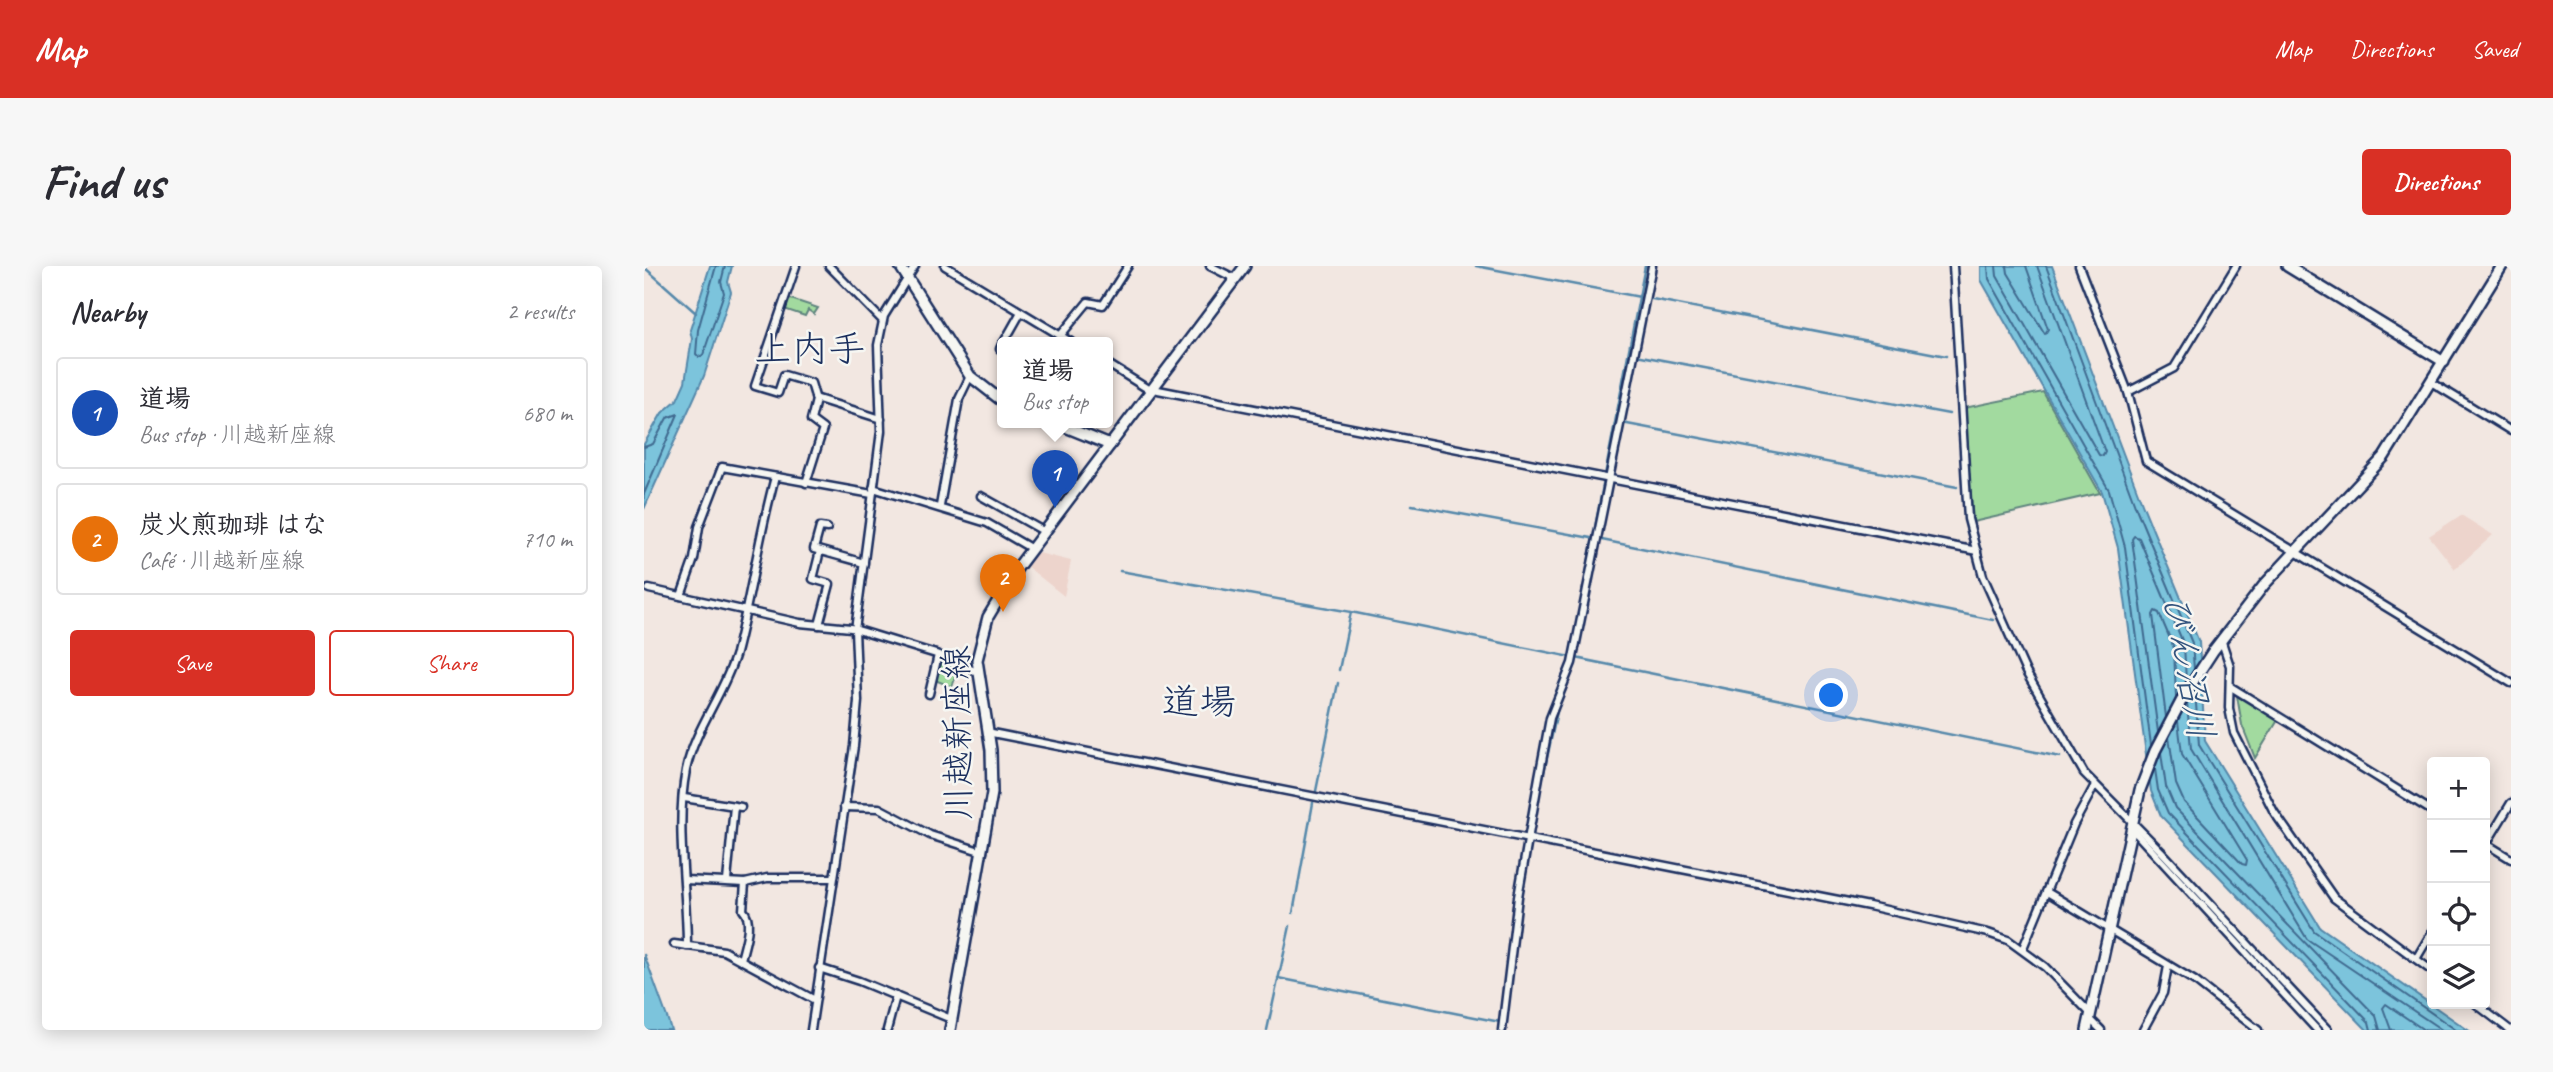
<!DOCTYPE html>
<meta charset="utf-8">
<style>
body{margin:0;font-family:Caveat,"Klee One",sans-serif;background:#f7f7f7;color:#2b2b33}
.controls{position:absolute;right:21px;bottom:21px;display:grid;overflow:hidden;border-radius:7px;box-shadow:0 4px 18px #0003}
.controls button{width:63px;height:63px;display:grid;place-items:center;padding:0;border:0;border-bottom:2px solid #e1e1e2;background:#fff;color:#2b2b33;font:35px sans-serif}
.you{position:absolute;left:1188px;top:430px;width:24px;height:24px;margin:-18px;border:5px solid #fff;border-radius:50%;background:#1a73e8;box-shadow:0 0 0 10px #1a73e833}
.badge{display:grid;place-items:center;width:46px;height:46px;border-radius:50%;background:#d93025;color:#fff;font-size:23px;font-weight:700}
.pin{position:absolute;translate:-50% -58px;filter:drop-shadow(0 2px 4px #0008)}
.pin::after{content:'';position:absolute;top:37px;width:24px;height:21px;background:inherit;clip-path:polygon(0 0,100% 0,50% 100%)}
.popup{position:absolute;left:353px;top:71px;width:116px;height:91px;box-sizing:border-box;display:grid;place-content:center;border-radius:7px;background:#fff;filter:drop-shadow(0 2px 5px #0005);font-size:23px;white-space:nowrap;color:#7c7c81}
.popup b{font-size:26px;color:#2b2b33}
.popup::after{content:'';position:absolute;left:50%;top:100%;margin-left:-14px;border:14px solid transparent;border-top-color:#fff}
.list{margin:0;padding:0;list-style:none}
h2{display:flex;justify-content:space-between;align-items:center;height:91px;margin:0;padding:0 28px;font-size:30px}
h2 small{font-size:23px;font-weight:400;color:#7c7c81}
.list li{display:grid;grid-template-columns:46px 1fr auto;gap:21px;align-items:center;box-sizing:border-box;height:112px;margin:0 14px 14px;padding:0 14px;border:2px solid #e1e1e2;border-radius:7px}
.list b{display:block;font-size:26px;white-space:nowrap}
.list p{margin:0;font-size:23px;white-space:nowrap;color:#7c7c81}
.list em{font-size:23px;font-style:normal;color:#7c7c81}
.actions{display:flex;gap:14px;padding:21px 28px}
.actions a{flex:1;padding:16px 0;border:2px solid #d93025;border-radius:7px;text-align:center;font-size:24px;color:#d93025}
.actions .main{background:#d93025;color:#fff}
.icon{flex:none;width:38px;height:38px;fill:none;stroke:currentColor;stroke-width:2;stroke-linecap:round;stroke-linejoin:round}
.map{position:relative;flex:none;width:1867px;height:764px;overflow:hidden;border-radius:7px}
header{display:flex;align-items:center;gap:42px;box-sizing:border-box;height:98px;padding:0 35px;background:#d93025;color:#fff}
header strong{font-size:33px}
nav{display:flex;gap:38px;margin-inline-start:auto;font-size:24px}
.intro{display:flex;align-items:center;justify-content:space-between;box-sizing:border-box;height:168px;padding:0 42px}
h1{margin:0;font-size:49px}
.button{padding:18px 32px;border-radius:7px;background:#d93025;color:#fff;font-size:24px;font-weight:700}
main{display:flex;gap:42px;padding:0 42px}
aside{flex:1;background:#fff;border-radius:7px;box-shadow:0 4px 18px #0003}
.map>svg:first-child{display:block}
</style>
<header>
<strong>Map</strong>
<nav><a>Map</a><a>Directions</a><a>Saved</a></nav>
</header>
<div class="intro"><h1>Find us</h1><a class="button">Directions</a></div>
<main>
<aside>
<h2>Nearby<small>2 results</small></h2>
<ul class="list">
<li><span class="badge" style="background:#1a4fb4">1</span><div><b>道場</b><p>Bus stop · 川越新座線</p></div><em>680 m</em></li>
<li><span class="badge" style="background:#e8710a">2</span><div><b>炭火煎珈琲 はな</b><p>Café · 川越新座線</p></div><em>710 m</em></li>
</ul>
<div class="actions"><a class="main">Save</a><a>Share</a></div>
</aside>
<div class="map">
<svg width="1867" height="764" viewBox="0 0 1867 764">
<rect width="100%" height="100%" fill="#f2e7e1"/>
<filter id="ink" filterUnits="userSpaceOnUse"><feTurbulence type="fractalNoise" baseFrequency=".0143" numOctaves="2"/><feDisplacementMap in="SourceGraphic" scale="14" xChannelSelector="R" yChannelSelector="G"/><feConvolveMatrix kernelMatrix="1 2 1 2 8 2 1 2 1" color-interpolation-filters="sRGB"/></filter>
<g filter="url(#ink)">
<g fill="#edd4cc">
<path d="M1817 249 1849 269 1811 303 1785 270Z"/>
<path d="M391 286 427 295 420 330 381 299Z"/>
</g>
<g fill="#a2da9f" stroke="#5e847e" stroke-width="2">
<path d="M147 33 174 42 170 48 164 44 161 50 140 43 143 35Z"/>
<path d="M1399 126 1456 227 1329 256 1320 142Z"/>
<path d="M299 394 315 401 308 421 291 414Z"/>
<path d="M1593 430 1634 454 1611 492 1598 459Z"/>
</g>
<g fill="#7bc4dc" stroke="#58a" stroke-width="2">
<path d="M66 0H88L84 16 87 26 60 110 0 243V178L18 147 33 134 41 116 48 73 46 64Z"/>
<path d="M1337 0H1408L1499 240 1555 376 1561 475 1676 661 1824 764H1723L1517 550 1507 525 1474 282 1458 226 1337 14Z"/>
<path d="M0 688 24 754 27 764H0Z"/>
</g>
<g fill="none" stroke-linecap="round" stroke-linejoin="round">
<g stroke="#416b90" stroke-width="2">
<path d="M72 0 54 64 52 88 55 91 59 89 80 27 77 16 81 0"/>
<path d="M1344 0 1345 13 1465 224 1481 281 1507 479"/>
<path d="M1352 0 1353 10 1455 189 1459 190 1461 186 1393 0"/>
<path d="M1363 0 1364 7 1401 68 1404 63 1382 0"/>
<path d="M1402 0 1492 242 1548 377 1550 403"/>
<path d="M0 181 9 178 23 152 34 148 0 228"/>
<path d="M1551 424 1555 479 1670 665 1812 764"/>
<path d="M1543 437 1547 483 1663 673 1798 764"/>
<path d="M1522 451 1509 349 1511 345 1515 347 1530 382 1532 431"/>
<path d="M1514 466 1488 273 1490 270 1495 272 1540 379 1542 415"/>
<path d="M1525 471 1532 518 1540 536 1598 598 1602 599 1603 594 1538 488 1534 455"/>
<path d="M1517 487 1522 521 1531 542 1732 750 1736 764"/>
<path d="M1511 503 1514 524 1524 547 1725 756 1727 764"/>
<path d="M1747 764 1739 742 1742 738 1780 764"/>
</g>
<g stroke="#58a" stroke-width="2.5">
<path d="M832 0 996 31"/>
<path d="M0 1 52 47"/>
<path d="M1003 32 1302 90"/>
<path d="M992 89 1305 148"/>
<path d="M978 157 1313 221"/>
<path d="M768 239 947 272"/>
<path d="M953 273 1349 354"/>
<path d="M476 305 707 346 1416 491"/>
<path d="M926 392 1001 0"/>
<path d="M695 404 707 346"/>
<path d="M672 525 694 417"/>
<path d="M896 525 915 436"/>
<path d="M649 647 669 537"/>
<path d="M634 712 856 756"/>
<path d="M857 752 866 675"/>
<path d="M623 764 646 660"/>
</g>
<defs>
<g id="street">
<path d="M152 0 111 120 134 127 140 109 167 117 172 134 167 154 179 163 162 217"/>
<path d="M185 0 238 54"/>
<path d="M301 0 427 76"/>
<path d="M566 0 592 13"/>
<path d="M1309 0 1324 253 1339 310 1382 406 1440 507 1517 585 1684 764"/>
<path d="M1435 0 1484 126 1502 195 1867 417"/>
<path d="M416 70 444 36 459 39 484 0"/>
<path d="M360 76 377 46"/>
<path d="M358 78 356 83 358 84"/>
<path d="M464 98 507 125"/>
<path d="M1787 116 1867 165"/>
<path d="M509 123 1333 285"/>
<path d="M1484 126 1530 102 1592 0"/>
<path d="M171 132 237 153"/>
<path d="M229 222 343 257 388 283"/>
<path d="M337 230 401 266"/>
<path d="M296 240 315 133 326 110"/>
<path d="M183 262 176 261 170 283 220 297"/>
<path d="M5 323 156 357 207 362 292 388 333 406"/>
<path d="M37 330 50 293 55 261 78 201 228 228"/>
<path d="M175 359 186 318 169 313 176 285"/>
<path d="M1577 373 1586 400 1585 442 1590 467 1630 546 1690 632 1788 705"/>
<path d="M1587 421 1788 545"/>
<path d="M285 428 294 389"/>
<path d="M343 466 1225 640 1344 667 1364 674 1401 701 1446 747"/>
<path d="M40 532 97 541"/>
<path d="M200 541 235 542 286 569 339 586"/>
<path d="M1488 563 1673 764"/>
<path d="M1841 577 1867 593"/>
<path d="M1841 580 1867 537"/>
<path d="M41 614 101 617 123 612H189"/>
<path d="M83 615 90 540"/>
<path d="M1403 626 1551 715 1614 764"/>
<path d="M30 678 80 685 169 733"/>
<path d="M43 680C43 623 31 561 42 504 51 462 80 428 92 387 107 329 115 269 131 211"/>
<path d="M1379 682 1430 558 1451 519"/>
<path d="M1772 693 1788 666"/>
<path d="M97 694C100 680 110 655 99 644L101 617"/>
<path d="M175 702 215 715 307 753"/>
<path d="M1832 738 1866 764"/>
<path d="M1445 752 1457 764"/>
<path d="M167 764 210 480 214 435 211 364 237 165 234 79 240 50 271 0"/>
<path d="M243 764 252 730"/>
<path d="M858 764 874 631 895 511 906 452 928 397 1008 0"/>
<path d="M1499 764 1519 727 1524 700"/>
</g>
<g id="secondary">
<path d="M256 0 326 110 358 135"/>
<path d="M1643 0 1800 96"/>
<path d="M409 156 466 179"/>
<path d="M306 764 348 527 347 484 333 394 344 351 374 301 601 0"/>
<path d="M1443 764 1496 524 1511 485 1541 428 1569 385 1620 319 1740 191 1858 0"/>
</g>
</defs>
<use href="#street" stroke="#1b2f5e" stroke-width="11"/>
<use href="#secondary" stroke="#1b2f5e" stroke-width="14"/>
<use href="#street" stroke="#f6f6f2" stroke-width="6"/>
<use href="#secondary" stroke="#f6f6f2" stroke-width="9"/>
</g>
</g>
<g text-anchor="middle" stroke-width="5" stroke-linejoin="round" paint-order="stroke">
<g font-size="35" fill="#1b2f5e" stroke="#f6f6f2">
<text transform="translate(313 467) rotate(-91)" y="12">川越新座線</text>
</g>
<g font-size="37" fill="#1b2f5e" stroke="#f6f6f2">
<text x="166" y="95">上内手</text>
<text x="555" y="448">道場</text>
</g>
<g font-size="37" font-style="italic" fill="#33547e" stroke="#f6f6f2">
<text transform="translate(1545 400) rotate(79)" y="13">びん沼川</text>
</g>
</g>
</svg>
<div class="controls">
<button>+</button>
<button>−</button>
<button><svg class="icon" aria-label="locate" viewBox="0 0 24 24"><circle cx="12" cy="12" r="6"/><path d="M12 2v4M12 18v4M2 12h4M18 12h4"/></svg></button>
<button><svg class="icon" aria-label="layers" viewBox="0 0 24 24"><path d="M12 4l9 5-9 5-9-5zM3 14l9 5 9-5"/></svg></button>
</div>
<div class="you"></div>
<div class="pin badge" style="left:411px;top:242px;background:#1a4fb4">1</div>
<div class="popup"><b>道場</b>Bus stop</div>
<div class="pin badge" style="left:359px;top:346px;background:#e8710a">2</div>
</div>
</main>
